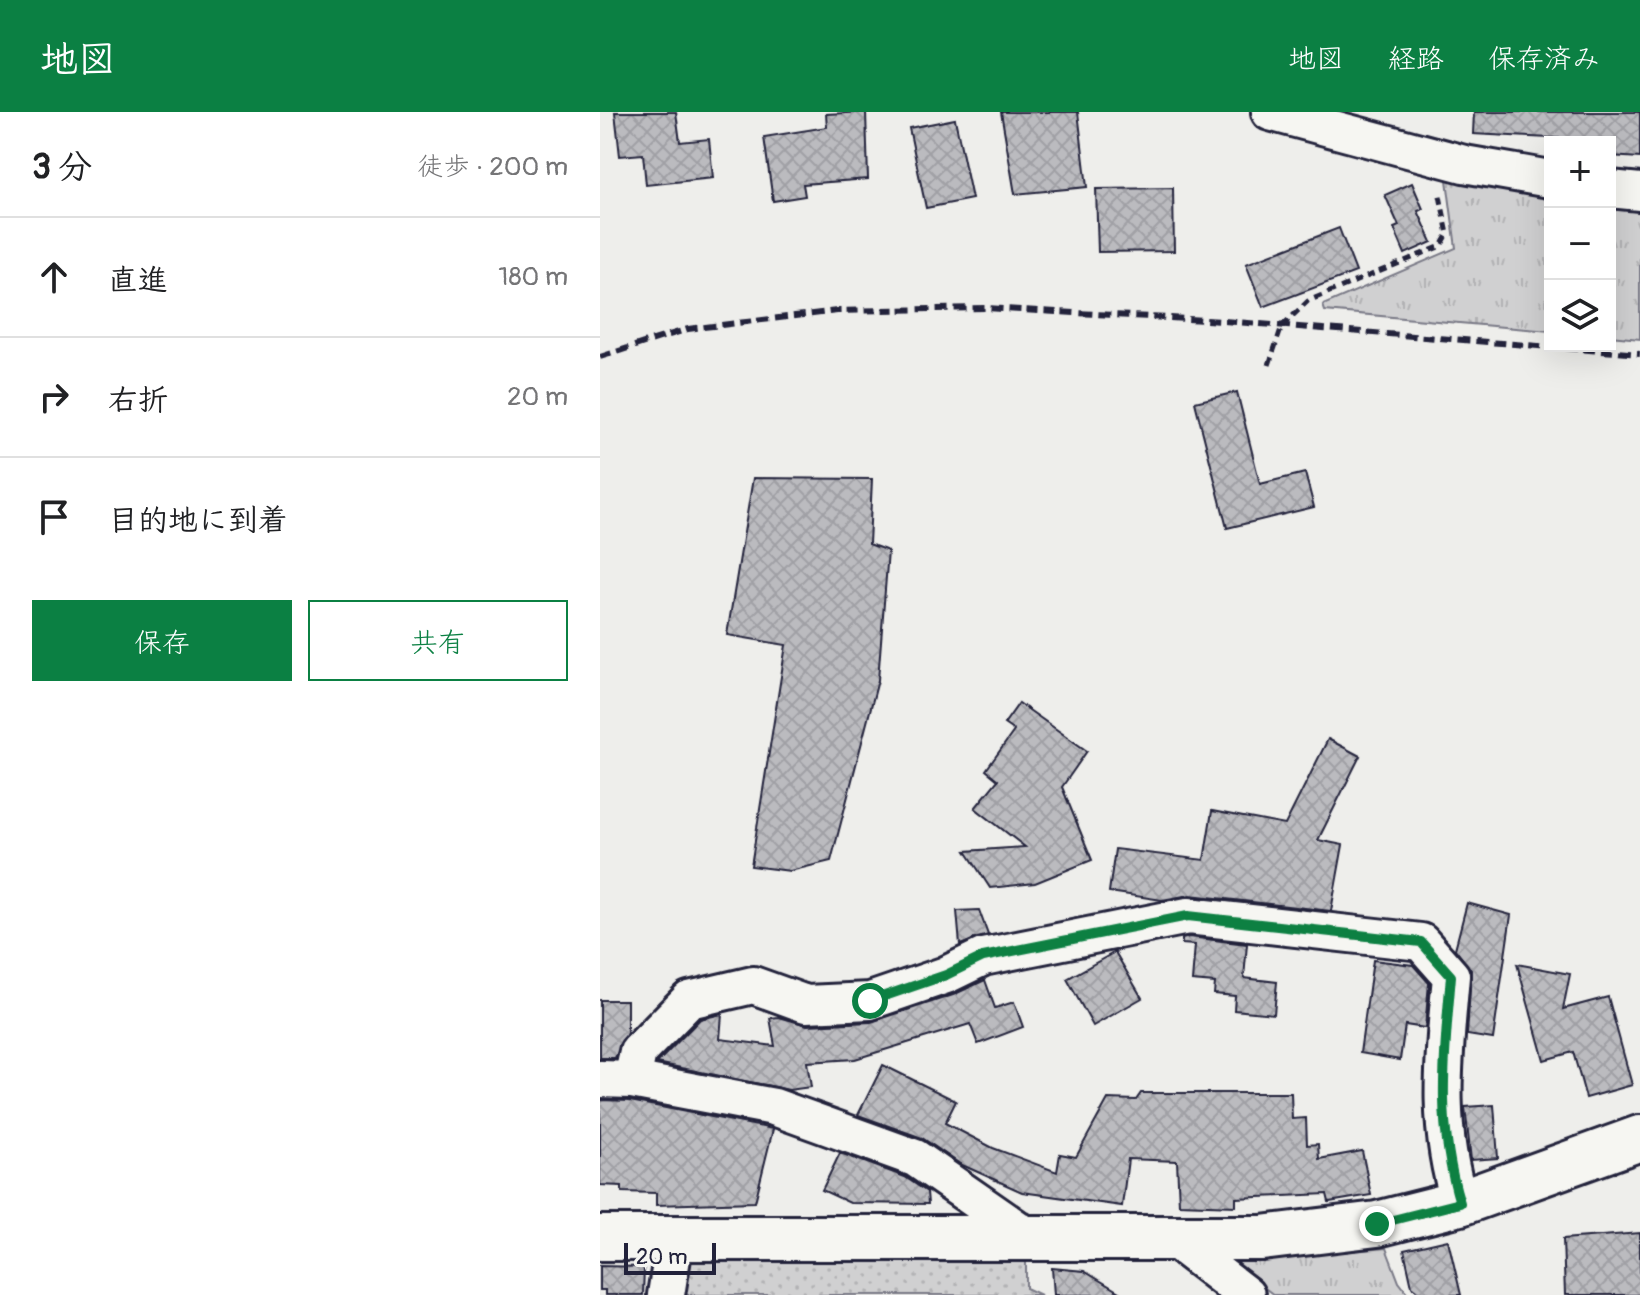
<!DOCTYPE html>
<html lang="ja">
<meta charset="utf-8">
<style>
body{margin:0;font-family:Pangolin,"Klee One",sans-serif;background:#f6f6f6;color:#202124}
.controls{position:absolute;right:24px;top:24px;display:grid;overflow:hidden;border-radius:0px;box-shadow:0 8px 32px #0002}
.controls button{width:72px;height:72px;display:grid;place-items:center;padding:0;border:0;border-bottom:2px solid #e0e0e0;background:#fff;color:#202124;font:40px sans-serif}
.scale{position:absolute;left:24px;bottom:20px;width:92px;box-sizing:border-box;padding-left:8px;border:4px solid #22223b;border-top:0;font-size:22px;line-height:28px;white-space:nowrap;color:#22223b;-webkit-text-stroke:6px #f6f6f2;paint-order:stroke}
.stop{position:absolute;width:24px;height:24px;margin:-18px;border:6px solid #0b8043;border-radius:50%;background:#fff}
.stop.end{background:#0b8043;border-color:#fff;box-shadow:0 2px 8px #0008}
.list{margin:0;padding:0;list-style:none}
h2{display:flex;justify-content:space-between;align-items:center;height:104px;margin:0;padding:0 32px;font-size:34px}
h2 small{font-size:26px;font-weight:400;color:#757577}
.list li{display:grid;grid-template-columns:52px 1fr auto;gap:24px;align-items:center;box-sizing:border-box;height:120px;padding:0 32px;border-top:2px solid #e0e0e0}
.list b{display:block;font-size:30px;white-space:nowrap}
.list em{font-size:26px;font-style:normal;color:#757577}
.actions{display:flex;gap:16px;padding:24px 32px}
.actions a{flex:1;padding:18px 0;border:2px solid #0b8043;border-radius:0px;text-align:center;font-size:28px;color:#0b8043}
.actions .main{background:#0b8043;color:#fff}
.icon{flex:none;width:44px;height:44px;fill:none;stroke:currentColor;stroke-width:2;stroke-linecap:round;stroke-linejoin:round}
.map{position:relative;flex:none;width:1040px;height:1183px;overflow:hidden}
header{display:flex;align-items:center;gap:48px;box-sizing:border-box;height:112px;padding:0 40px;background:#0b8043;color:#fff}
header strong{font-size:38px}
nav{display:flex;gap:44px;margin-inline-start:auto;font-size:28px}
main{display:flex}
aside{flex:1;background:#fff}
.map>svg:first-child{display:block}
</style>
<header>
<strong>地図</strong>
<nav><a>地図</a><a>経路</a><a>保存済み</a></nav>
</header>
<main>
<aside>
<h2>3 分<small>徒歩 · 200 m</small></h2>
<ul class="list">
<li><svg class="icon" aria-label="ahead" viewBox="0 0 24 24"><path d="M12 20V5M6 11l6-6 6 6"/></svg><div><b>直進</b></div><em>180 m</em></li>
<li><svg class="icon" aria-label="right" viewBox="0 0 24 24"><path d="M7 20v-9h11M14 6l5 5-5 5"/></svg><div><b>右折</b></div><em>20 m</em></li>
<li><svg class="icon" aria-label="arrive" viewBox="0 0 24 24"><path d="M6 21V4h12l-3 4 3 4H6"/></svg><div><b>目的地に到着</b></div></li>
</ul>
<div class="actions"><a class="main">保存</a><a>共有</a></div>
</aside>
<div class="map">
<svg width="1040" height="1183" viewBox="0 0 1040 1183">
<defs>
<pattern id="grass-tufts" width="24" height="20" patternUnits="userSpaceOnUse" patternTransform="scale(2)"><rect width="24" height="20" fill="#d0d0d1"/><path d="M3 7l-1-3M5 7V3M7 7l1-3M15 17l-1-3M17 17v-4M19 17l1-3" fill="none" stroke="#b2b2b4"/></pattern>
<pattern id="park-dots" width="8" height="8" patternUnits="userSpaceOnUse" patternTransform="scale(2)"><rect width="8" height="8" fill="#d0d0d1"/><path d="M2 2h.1M6 6h.1" fill="none" stroke="#b2b2b4" stroke-width="1.8" stroke-linecap="round"/></pattern>
<pattern id="building-cross-hatch" width="8" height="8" patternUnits="userSpaceOnUse" patternTransform="scale(2)"><rect width="8" height="8" fill="#bbbbbf"/><path d="M0 0l8 8M0 8l8-8" fill="none" stroke="#a0a0a5"/></pattern>
</defs>
<rect width="100%" height="100%" fill="#eeeeeb"/>
<filter id="ink" filterUnits="userSpaceOnUse"><feTurbulence type="fractalNoise" baseFrequency=".0125" numOctaves="2"/><feDisplacementMap in="SourceGraphic" scale="16" xChannelSelector="R" yChannelSelector="G"/><feConvolveMatrix kernelMatrix="1 2 1 2 8 2 1 2 1" color-interpolation-filters="sRGB"/></filter>
<g filter="url(#ink)">
<g fill="url(#grass-tufts)" stroke="#797986" stroke-width="2">
<path d="M847 68 950 79V219L725 199 723 193 856 136Z"/>
<path d="M1010 85 1040 88V227L1010 224Z"/>
<path d="M786 1136 799 1170 809 1183H674L637 1155V1149Z"/>
</g>
<path fill="url(#park-dots)" stroke="#797986" stroke-width="2" d="M426 1123V1176L441 1183H66L75 1127Z"/>
<g fill="url(#building-cross-hatch)" stroke="#22223b" stroke-width="2">
<path d="M15 0H76L80 30 109 27 113 66 46 73 43 42 20 44Z"/>
<path d="M266 0 268 67 203 72 205 84 173 89 164 25 227 15 226 2Z"/>
<path d="M401 0H478L487 75 415 82Z"/>
<path d="M874 0H1040V46L1010 44 1011 29 873 22Z"/>
<path d="M355 7 372 87 326 96 309 16Z"/>
<path d="M812 71 823 97 818 99 832 130 805 142 794 116 799 114 785 83Z"/>
<path d="M573 76 574 139 498 140 496 77Z"/>
<path d="M739 116 756 160 663 195 646 152Z"/>
<path d="M637 280 660 372 705 361 714 395 627 416 595 290Z"/>
<path d="M153 366 272 367 269 432 288 439 278 568 231 749 190 759 151 754 186 533 127 523Z"/>
<path d="M419 591 487 639 462 675 492 748 435 771 390 776 366 739 425 735 375 696 398 668 386 658 414 619 404 612Z"/>
<path d="M728 627 760 644 718 728 743 733 731 799 590 783 562 788 509 780 515 737 604 748 612 699 685 713Z"/>
<path d="M867 791 911 803 893 927 867 923 871 858 855 837Z"/>
<path d="M379 798 388 823 360 833 357 799Z"/>
<path d="M589 825 647 832 644 866 677 870 674 902 634 898 635 884 614 882 615 871 592 869 595 833 582 832V827Z"/>
<path d="M515 840 542 886 493 914 467 867Z"/>
<path d="M773 848 813 853 829 871 825 916 805 913 800 948 760 941Z"/>
<path d="M917 852 970 862 963 897 1008 885 1032 973 986 986 973 940 944 948Z"/>
<path d="M385 868 395 896 414 890 423 915 378 932 370 912 255 947 207 950 211 975 189 978 57 951 100 907 122 902 120 927 175 934 170 906 179 905 207 913 271 910 353 883Z"/>
<path d="M0 888H27V921L15 946H0Z"/>
<path d="M283 953 356 989 345 1011 393 1036 457 1060 460 1042 476 1045 508 987 536 988 541 981H691L692 1007 706 1006 707 1033 718 1032 719 1047 762 1039 771 1083 729 1090 727 1082 636 1086V1094L579 1092 577 1049 528 1047 522 1094 422 1080 360 1052 322 1026 258 1003Z"/>
<path d="M0 988 30 989 173 1017 155 1090 56 1093V1081L22 1080V1074L0 1073Z"/>
<path d="M894 993 898 1046 871 1048 865 995Z"/>
<path d="M240 1041 305 1065 327 1080 328 1092 250 1091 222 1078Z"/>
<path d="M1040 1121V1183H965L963 1127Z"/>
<path d="M848 1128 861 1183H824L812 1174 804 1138Z"/>
<path d="M0 1154 44 1155 43 1183H5V1178H0Z"/>
<path d="M452 1156 484 1159 524 1183H454Z"/>
</g>
<g fill="none" stroke-linecap="round" stroke-linejoin="round">
<defs>
<g id="minor">
<path d="M670 0 864 52 950 67"/>
<path d="M1010 77 1040 80"/>
<path d="M0 967 32 968 174 995 315 1046 426 1123"/>
<path d="M32 968 38 940 89 888 153 873 206 892 270 889 346 863 383 845 588 804 821 830 851 864C844 945 835 1012 860 1091"/>
<path d="M572 1126 646 1183"/>
<path d="M66 1183 75 1127"/>
</g>
<path id="tertiary" d="M0 1126H662L777 1112 860 1091 1040 1026"/>
</defs>
<use href="#minor" stroke="#22223b" stroke-width="42"/>
<use href="#tertiary" stroke="#22223b" stroke-width="50"/>
<path stroke="#22223b" stroke-width="5" stroke-dasharray="8 6" stroke-linecap="butt" d="M669 253 682 214 708 189 841 134 848 122 839 79"/>
<use href="#minor" stroke="#f6f6f2" stroke-width="36"/>
<use href="#tertiary" stroke="#f6f6f2" stroke-width="44"/>
<path stroke="#22223b" stroke-width="6" stroke-dasharray="12 6" stroke-linecap="butt" d="M0 245 88 217 237 199 385 196 623 209 1040 242"/>
</g>
</g>
<g fill="none" stroke-linecap="round" stroke-linejoin="round" filter="url(#ink)">
<path stroke="#0b8043" stroke-width="10" d="M270 889 346 863 383 845 588 804 821 830 851 864C844 945 836 1012 860 1091L777 1112"/>
</g>
</svg>
<div class="controls">
<button>+</button>
<button>−</button>
<button><svg class="icon" aria-label="layers" viewBox="0 0 24 24"><path d="M12 4l9 5-9 5-9-5zM3 14l9 5 9-5"/></svg></button>
</div>
<div class="scale">20 m</div>
<div class="stop" style="left:270px;top:889px"></div>
<div class="stop end" style="left:777px;top:1112px"></div>
</div>
</main>
